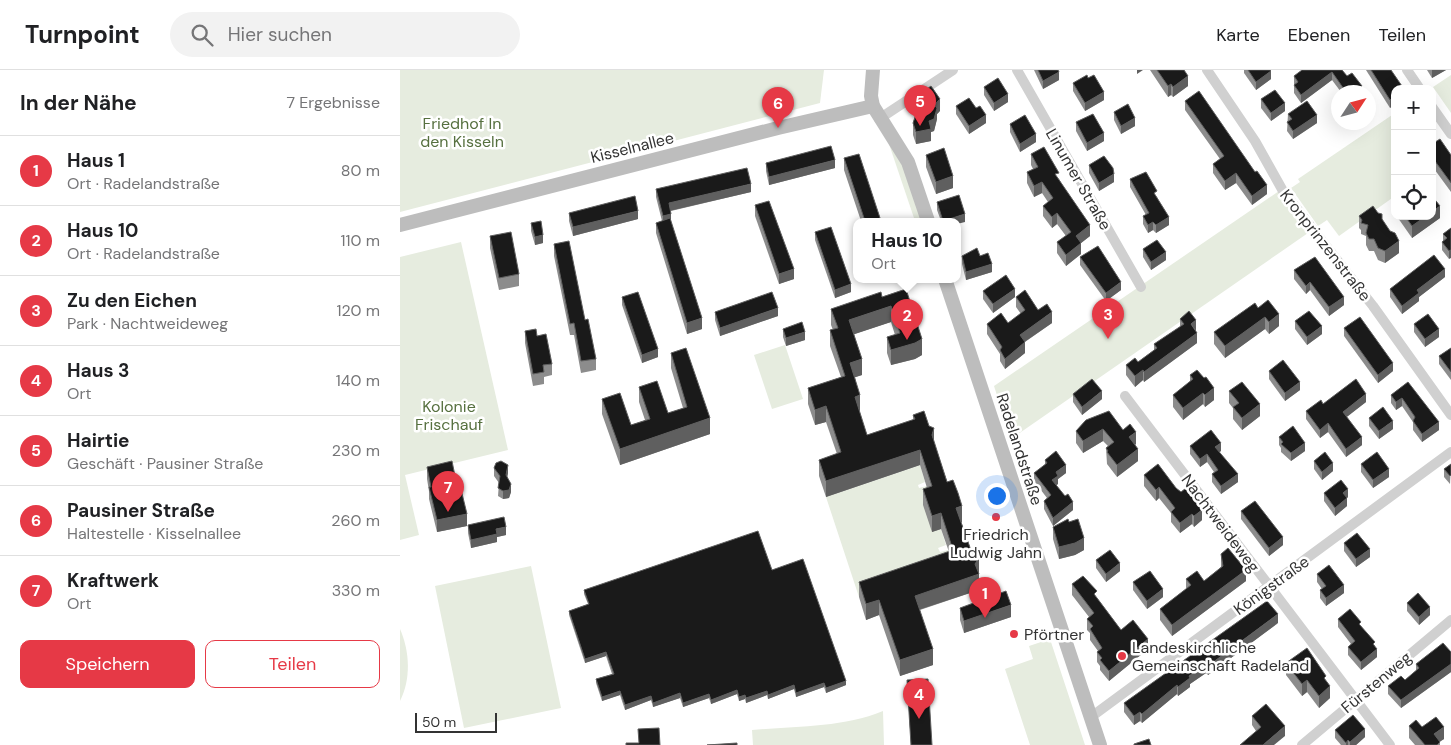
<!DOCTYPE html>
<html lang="de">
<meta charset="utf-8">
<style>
body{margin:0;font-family:"DM Sans",sans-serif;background:#f2f2f2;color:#202124}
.controls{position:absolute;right:15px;top:15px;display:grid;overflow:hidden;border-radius:10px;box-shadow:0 5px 20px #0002}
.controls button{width:45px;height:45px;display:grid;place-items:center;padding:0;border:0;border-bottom:1px solid #e0e0e0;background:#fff;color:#202124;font:25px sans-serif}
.compass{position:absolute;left:931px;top:15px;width:45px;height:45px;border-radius:50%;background:#fff;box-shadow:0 5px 20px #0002;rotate:54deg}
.scale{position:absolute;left:15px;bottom:12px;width:82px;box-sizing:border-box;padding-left:5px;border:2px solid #333;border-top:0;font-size:14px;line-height:18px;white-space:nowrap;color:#333;-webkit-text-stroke:4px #fff;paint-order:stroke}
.you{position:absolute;left:596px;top:425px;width:18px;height:18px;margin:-12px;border:4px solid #fff;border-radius:50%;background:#1a73e8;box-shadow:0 0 0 8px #1a73e833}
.badge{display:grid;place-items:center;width:32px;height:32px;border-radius:50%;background:#e63946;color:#fff;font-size:16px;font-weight:700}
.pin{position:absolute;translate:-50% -41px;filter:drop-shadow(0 1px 2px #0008)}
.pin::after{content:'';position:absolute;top:26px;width:18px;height:15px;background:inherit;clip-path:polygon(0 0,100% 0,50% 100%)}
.popup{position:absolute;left:453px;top:148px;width:108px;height:65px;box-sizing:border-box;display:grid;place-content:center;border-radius:10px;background:#fff;filter:drop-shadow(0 1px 4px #0005);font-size:16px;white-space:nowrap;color:#757577}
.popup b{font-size:19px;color:#202124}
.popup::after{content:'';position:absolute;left:50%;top:100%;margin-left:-10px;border:10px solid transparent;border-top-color:#fff}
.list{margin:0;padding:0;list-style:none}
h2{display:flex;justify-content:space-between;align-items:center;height:65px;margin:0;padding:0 20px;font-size:21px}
h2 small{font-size:16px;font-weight:400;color:#757577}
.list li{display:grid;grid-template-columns:32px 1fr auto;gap:15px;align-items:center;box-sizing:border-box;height:70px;padding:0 20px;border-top:1px solid #e0e0e0}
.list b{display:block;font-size:19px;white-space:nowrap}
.list p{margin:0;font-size:16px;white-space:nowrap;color:#757577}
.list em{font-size:16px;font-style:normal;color:#757577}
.actions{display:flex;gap:10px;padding:15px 20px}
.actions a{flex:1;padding:11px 0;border:1px solid #e63946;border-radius:10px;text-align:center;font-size:18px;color:#e63946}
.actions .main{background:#e63946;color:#fff}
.icon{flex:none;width:28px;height:28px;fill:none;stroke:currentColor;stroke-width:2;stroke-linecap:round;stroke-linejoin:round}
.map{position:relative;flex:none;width:1051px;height:675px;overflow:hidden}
header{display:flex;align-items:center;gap:30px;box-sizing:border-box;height:70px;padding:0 25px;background:#fff;border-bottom:1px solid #e0e0e0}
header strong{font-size:24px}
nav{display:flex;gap:28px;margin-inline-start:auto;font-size:18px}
.search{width:350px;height:45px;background:#f2f2f2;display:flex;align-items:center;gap:12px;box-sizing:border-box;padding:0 18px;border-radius:28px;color:#757577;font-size:19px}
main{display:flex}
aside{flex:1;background:#fff}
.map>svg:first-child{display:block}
</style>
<header>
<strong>Turnpoint</strong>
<div class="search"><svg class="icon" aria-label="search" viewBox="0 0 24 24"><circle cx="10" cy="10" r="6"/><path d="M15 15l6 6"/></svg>Hier suchen</div>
<nav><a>Karte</a><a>Ebenen</a><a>Teilen</a></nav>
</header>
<main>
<aside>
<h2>In der Nähe<small>7 Ergebnisse</small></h2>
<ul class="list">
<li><span class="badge">1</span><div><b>Haus 1</b><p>Ort · Radelandstraße</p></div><em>80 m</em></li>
<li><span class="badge">2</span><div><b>Haus 10</b><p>Ort · Radelandstraße</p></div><em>110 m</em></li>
<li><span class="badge">3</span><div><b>Zu den Eichen</b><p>Park · Nachtweideweg</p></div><em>120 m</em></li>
<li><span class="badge">4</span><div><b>Haus 3</b><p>Ort</p></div><em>140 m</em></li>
<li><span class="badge">5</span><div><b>Hairtie</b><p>Geschäft · Pausiner Straße</p></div><em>230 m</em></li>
<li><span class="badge">6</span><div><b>Pausiner Straße</b><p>Haltestelle · Kisselnallee</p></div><em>260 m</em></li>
<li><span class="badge">7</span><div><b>Kraftwerk</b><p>Ort</p></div><em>330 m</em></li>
</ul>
<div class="actions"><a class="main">Speichern</a><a>Teilen</a></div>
</aside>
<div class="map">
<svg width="1051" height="675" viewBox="0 0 1051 675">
<rect width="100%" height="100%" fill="#fff"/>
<g fill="#e6ecdf">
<path d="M0 0H424L420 33 0 142Z"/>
<path d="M1051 5V43L1033 17Z"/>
<path d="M995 43V126L939 166 927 150 918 156 891 118 900 112 898 109Z"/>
<path d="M489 74 504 95 524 151H515Z"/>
<path d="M879 121 908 163 611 369 594 316Z"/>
<path d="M61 172 108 380 5 405 19 465 0 470V187Z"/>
<path d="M385 275 403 329 372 339 354 285Z"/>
<path d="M520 395 525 412 518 415 519 418 527 416 532 432V461L541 459 546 475 538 478 540 482 548 480 553 496 459 527 426 427Z"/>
<path d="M131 496 161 638 64 658 35 516Z"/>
<path d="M0 559C10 582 11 609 0 631Z"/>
<path d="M650 569 685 675H630L605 599 633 589 629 576Z"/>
<path d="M483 641 484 675H353L352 660C395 656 442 658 483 641Z"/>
</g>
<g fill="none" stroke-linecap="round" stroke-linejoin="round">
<g stroke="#d0d0d0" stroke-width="10">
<path d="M617 0 741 217"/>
<path d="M807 0 855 71 883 121 973 236 1051 345"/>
<path d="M1007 0 1020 19"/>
<path d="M1032 37 1051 64"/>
<path d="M479 49 553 0"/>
<path d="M725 326 990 675"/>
<path d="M691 647 1051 382"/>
<path d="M902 675 1051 550"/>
</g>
<g stroke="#bdbdbd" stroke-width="14">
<path d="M473 0 471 26 473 36 508 92 528 151"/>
<path d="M0 155 378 58 473 36"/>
<path d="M545 209 700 675"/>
</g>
</g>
<g fill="#8c8c8c">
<path d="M634 0H658L659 10 643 19Z"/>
<path d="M750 0H784L788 16 773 27 771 25 768 27Z"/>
<path d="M844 0H870L871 9 856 20 844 3Z"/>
<path d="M942 0 947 6 962 22H941L932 10 901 33 894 23V6Z"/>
<path d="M966 0H991L990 38Z"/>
<path d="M1027 0H1046L1032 8Z"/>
<path d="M673 13 704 30 685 41 673 21Z"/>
<path d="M584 17 608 32 594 41 584 25Z"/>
<path d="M861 29 885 41 871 51 861 38Z"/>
<path d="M785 31 867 124 852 135 836 113 825 120 813 103V94L820 89 785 40Z"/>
<path d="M556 36 576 38 586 53 569 64 556 44Z"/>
<path d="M540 41 537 44V49L534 61 531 62V71L516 74 513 65V53Z"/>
<path d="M714 42 735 56 721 64 714 50Z"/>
<path d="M888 44 917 53 893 69 887 61Z"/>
<path d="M676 52 704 71 687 81 676 61Z"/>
<path d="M610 54 636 72 620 82 610 62Z"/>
<path d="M1032 74 1051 85V122L1032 96Z"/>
<path d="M631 84 659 109 690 166 681 173V184L666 196 657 183V172L666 166 657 154 652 158 643 146V136L648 132 642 123 634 127 627 113V102L633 99 631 95Z"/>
<path d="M526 85 553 118 536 124 526 97Z"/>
<path d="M444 88 481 151H461L444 100Z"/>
<path d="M366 93 435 98 369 115 366 101Z"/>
<path d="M689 95 714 112 699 121 689 103Z"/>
<path d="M730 109 757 127 769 155 756 163 753 160 748 163 743 154V146L746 145 730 117Z"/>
<path d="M256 119 351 122 271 141V151L302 259 287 264 256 163V153L262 151 256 127Z"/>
<path d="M537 132 565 152 541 151 537 140Z"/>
<path d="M355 135 394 209 379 214 355 146Z"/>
<path d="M169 143 238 149 173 166 169 151Z"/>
<path d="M959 146 982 149 999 183 985 193 978 190 974 181H969L966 175V166L961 164V160L959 158Z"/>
<path d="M998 146H1032L1040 148 1012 168 998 148Z"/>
<path d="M131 153 143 173 135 175 131 161Z"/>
<path d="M1051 158 1049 189 1042 180V172L1043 171V164Z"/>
<path d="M415 162 451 222 435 228 415 170Z"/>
<path d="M90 166 119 204V216L99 220 90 178Z"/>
<path d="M154 174 185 250 196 289V300L181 303 174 265H170L154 186Z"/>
<path d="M743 179 766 190 751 200 743 187Z"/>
<path d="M562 186H580L592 202 566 210 562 194Z"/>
<path d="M680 187 721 220 706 231 680 195Z"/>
<path d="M894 200 944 235 929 246 910 220 906 224 894 209Z"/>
<path d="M1045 207 1019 227V231L1002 244 990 227V219Z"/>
<path d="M506 219 522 285 515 289 491 295 487 283V267L495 265 491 252 454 264 462 305 455 307 460 340 459 341 467 365 513 350V345L534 373 573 486 579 488V520L520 540 533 595 500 606 479 545 466 550 459 527V512L549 482 541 459 532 462 523 435V419L527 418 520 395 426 427 419 406V390L437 384 426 352 415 355 408 334V318L441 307 430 276V260H433L431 255V239L482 227Z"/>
<path d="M583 221 615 227 593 243 583 229Z"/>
<path d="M222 227 258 287 242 293 222 235Z"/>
<path d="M616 227 638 240 652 253 625 272V283L605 299 600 291V284L587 264V254L608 253 621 244 616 237Z"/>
<path d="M858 238 879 256 869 264 865 259 825 288 814 274V262Z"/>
<path d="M315 242 378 246 320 266 315 250Z"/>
<path d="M780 249 796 261 797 273 744 312 743 310 735 317 726 305V295L738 292 754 280V274L780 257Z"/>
<path d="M895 251 922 264 907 275 895 259Z"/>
<path d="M1014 254 1039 267 1025 277 1014 262Z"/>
<path d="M944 258 993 301 978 313 944 266Z"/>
<path d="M383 259 405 270 386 276 383 267Z"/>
<path d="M125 261 137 266 152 294V305L144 307V314L133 316 125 273Z"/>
<path d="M1051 278V310L1039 294V286Z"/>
<path d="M271 283 310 364 220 395 202 344V329L231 355 245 350 239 332V317L268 343 283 338 271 298Z"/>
<path d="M869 301 900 320 885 331 869 309Z"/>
<path d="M790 305 804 308 814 330 805 337 803 334 783 350 773 337V325L790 312Z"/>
<path d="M1008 312 1039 360 1022 372 1013 360V352L1002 336 996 340 991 333V325Z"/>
<path d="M829 321 860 346 842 360 833 349V338L829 333Z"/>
<path d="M673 324 702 329 682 345 673 332Z"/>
<path d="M966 332 946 347 962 375 946 387 928 362 920 368 906 349V341L923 334Z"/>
<path d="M969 348 993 359 979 369 969 356Z"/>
<path d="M686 350 723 360 736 374 735 375 738 391 717 407 707 394 706 378 708 376 703 371 683 383 676 373V361Z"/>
<path d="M879 367 905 381 891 391 881 382V378L879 375Z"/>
<path d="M790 376 821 381 819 382 838 412 821 424 812 412V404L814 402 807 392 800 397 790 384Z"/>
<path d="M645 390 666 403 658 409V414L656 415 673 440 653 456 644 439V431L647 428 634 411V403L645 395Z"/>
<path d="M914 391 933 401 922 410 914 399Z"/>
<path d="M961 394 989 407 973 418 961 402Z"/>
<path d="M1051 394 1050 414 1044 407V399Z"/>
<path d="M27 397 56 411 67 456 37 462 29 429V421L27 409Z"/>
<path d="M94 398 108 403 107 407 111 422 109 428 103 429 98 426 99 413 94 406Z"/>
<path d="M744 405 776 418 802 450 794 457 792 454 780 463 771 452V443L759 428 756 431 744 416Z"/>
<path d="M924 423 948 427 947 428V436L935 446 924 431Z"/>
<path d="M841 441 883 475 869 486 841 449Z"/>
<path d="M669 452 684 480 675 485 659 489 653 469V457Z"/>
<path d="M68 455 106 465 97 467V472L71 478 68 463Z"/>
<path d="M944 473 970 487 956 497 944 481Z"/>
<path d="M821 484 846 511 772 566 760 550V539L786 519V509L804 511 821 497Z"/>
<path d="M696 490 720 501 706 512 696 498Z"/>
<path d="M372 500 446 615 426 623 424 617 396 627 394 619 368 629 367 625 346 633 345 629 339 631 337 624 311 634 309 628 283 637 280 628 253 637 251 630 225 640 220 625 202 631 196 613V609L212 604 206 586 185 593 169 545V541L188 534 184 524V520Z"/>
<path d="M917 504 944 523 926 536 920 528V520L922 519 917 512Z"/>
<path d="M733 512 763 527 747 539 733 520Z"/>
<path d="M672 514 697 528 721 560 748 579 709 611 700 600V596L697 592V582L698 581 690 570V563L687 560V549L689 547 672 525Z"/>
<path d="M1007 533 1030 545 1019 555 1007 541Z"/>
<path d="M560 538 611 547 564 563 560 550Z"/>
<path d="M938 549 961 556 975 576 977 587 961 600 948 585V577L951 574 938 557Z"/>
<path d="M878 553 808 605 806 603 790 614V617L778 626 777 624 742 653 740 651 734 655 724 642V633Z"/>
<path d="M1051 582V602L1001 638 988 624V616L1005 610 1016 601V594Z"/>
<path d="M886 593 926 611 930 628 919 638 907 622 902 626 886 605Z"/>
<path d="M507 610 532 675H511Z"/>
<path d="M852 646 885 666 856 661 852 655Z"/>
<path d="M1009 656 1022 657 1044 669 1040 671V675H1015L1009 668Z"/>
<path d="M935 660 965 667 956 675H941L935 668Z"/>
</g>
<g fill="#5f5f5f">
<path d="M737 0H743L737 4Z"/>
<path d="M1032 0H1046L1032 8Z"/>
<path d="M871 1V9L856 20V12Z"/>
<path d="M659 2V10L643 19V11Z"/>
<path d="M932 2V10L901 33V25Z"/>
<path d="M788 6V16L773 27V17Z"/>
<path d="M771 14V25L768 27V16Z"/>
<path d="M962 16V22H953Z"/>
<path d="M704 22V30L685 41V33Z"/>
<path d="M608 24V32L594 41V33Z"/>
<path d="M995 27V35L990 38V30Z"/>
<path d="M540 29V41L537 44V49L534 61 531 62V71L516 74V62L529 51 534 35Z"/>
<path d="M885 33V41L871 51V43Z"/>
<path d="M586 45V53L569 64V56Z"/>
<path d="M917 45V53L893 69V61Z"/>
<path d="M735 48V56L721 64V56Z"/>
<path d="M704 63V71L687 81V73Z"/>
<path d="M636 64V72L620 82V74Z"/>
<path d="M435 90V98L369 115V107Z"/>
<path d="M836 103V113L825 120V111Z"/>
<path d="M714 104V112L699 121V113Z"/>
<path d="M553 106V118L536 124V112Z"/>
<path d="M642 112V123L634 127V116Z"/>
<path d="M351 114V122L269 141V133Z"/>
<path d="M867 115V124L852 135V126Z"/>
<path d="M1040 136V148L1012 168V156L1026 146H1032V142Z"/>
<path d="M238 141V149L173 166V157Z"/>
<path d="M657 143V154L652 158V147Z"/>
<path d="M271 144V152L263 154V146Z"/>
<path d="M565 144V152L557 154V151H543Z"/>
<path d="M769 147V155L756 163V155Z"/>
<path d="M753 152V160L748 163V155Z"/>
<path d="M690 155V166L676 177V166Z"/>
<path d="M143 165V173L135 175V167Z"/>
<path d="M999 171V183L985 193V181Z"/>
<path d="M681 173V184L666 196V185Z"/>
<path d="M1051 180V188L1049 189V181Z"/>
<path d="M766 182V190L751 200V192Z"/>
<path d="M592 194V202L566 210V202Z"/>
<path d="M394 199V209L379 214V204Z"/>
<path d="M1045 199V207L1019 227V231L1002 244V236L1017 220Z"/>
<path d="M478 209H486L478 211Z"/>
<path d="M721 212V220L706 231V223Z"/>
<path d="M910 212V220L906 224V216Z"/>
<path d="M451 214V222L435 228V220Z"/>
<path d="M615 219V227L593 243V234Z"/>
<path d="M944 227V235L929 246V237Z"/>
<path d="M491 236V252L449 266V250Z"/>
<path d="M378 238V246L320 266V258Z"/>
<path d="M652 242V253L620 275V265Z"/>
<path d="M879 244V256L869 264V252Z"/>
<path d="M865 247V259L825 288V276Z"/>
<path d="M302 248V259L287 264V253Z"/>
<path d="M796 250V261L791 254Z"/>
<path d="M922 256V264L907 275V267Z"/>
<path d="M1039 259V267L1025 277V269Z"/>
<path d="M405 262V270L386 276V268Z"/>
<path d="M797 263V273L744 312V302Z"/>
<path d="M522 269V285L515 289 491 295V280Z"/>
<path d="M625 272V283L605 299V289Z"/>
<path d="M258 279V287L242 293V285Z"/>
<path d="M462 289V305L450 309V293Z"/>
<path d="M993 293V301L978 313V305Z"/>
<path d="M743 300V310L735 317V306Z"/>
<path d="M900 312V320L885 331V323Z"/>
<path d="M814 318V330L805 337V325Z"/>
<path d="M702 321V329L682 345V337Z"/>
<path d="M803 323V334L783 350V338Z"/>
<path d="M966 324V332L943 350V342Z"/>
<path d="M460 325V340L455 342V327Z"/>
<path d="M1002 328V336L996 340V332Z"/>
<path d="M860 334V346L842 360V348Z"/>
<path d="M426 336V352L415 355V340Z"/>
<path d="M310 348V364L220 395V379Z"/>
<path d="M993 351V359L979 369V361Z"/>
<path d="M1039 352V360L1022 372V364Z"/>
<path d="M928 353V362L920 368V360Z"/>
<path d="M534 358V374L532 365Z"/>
<path d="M703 359V371L683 383V371Z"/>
<path d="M736 362V374L729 379V367Z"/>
<path d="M962 367V375L946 387V379Z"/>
<path d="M821 373V381L815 385V377Z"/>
<path d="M905 373V381L891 391V383Z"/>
<path d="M738 379V391L717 407V395Z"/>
<path d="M520 380V395L426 427V411Z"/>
<path d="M807 384V392L800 397V389Z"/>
<path d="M933 393V401L922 410V402Z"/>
<path d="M108 395V403L106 413V405Z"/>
<path d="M666 395V403L658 409V414L652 418V410L656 402Z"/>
<path d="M989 399V407L973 418V410Z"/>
<path d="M838 404V412L821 424V416Z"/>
<path d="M111 414V422L109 428 103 429V421Z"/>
<path d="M759 417V428L756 431V420Z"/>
<path d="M948 419V427L943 431V423Z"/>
<path d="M947 428V436L935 446V438Z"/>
<path d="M673 432V440L653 456V448Z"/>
<path d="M562 436V452L556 454V438Z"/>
<path d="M802 440V450L794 457V446Z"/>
<path d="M541 443V459L532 462V446Z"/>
<path d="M67 444V456L37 462V450Z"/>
<path d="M792 444V454L780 463V453Z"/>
<path d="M106 457V465L97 467V472L71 478V470L96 459Z"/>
<path d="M883 467V475L869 486V478Z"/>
<path d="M684 468V480L675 485 659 489V477Z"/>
<path d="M970 479V487L956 497V489Z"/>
<path d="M579 488V520L515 541V526L575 494Z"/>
<path d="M720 493V501L706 512V504Z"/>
<path d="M846 500V511L772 566V555Z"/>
<path d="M944 515V523L926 536V528Z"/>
<path d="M763 519V527L747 539V531Z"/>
<path d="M479 530V545L466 550V534Z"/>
<path d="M611 535V547L564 563V551Z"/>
<path d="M1030 537V545L1019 555V547Z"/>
<path d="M878 544V553L808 605V596Z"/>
<path d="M748 569V579L709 611V601Z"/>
<path d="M533 579V595L500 606V590Z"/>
<path d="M977 579V587L961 600V592Z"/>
<path d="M206 582V586L185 593V589Z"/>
<path d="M806 594V603L790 614V617L778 626V617L789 606Z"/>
<path d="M1051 594V602L1001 638V630Z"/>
<path d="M907 610V622L902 626V614Z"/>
<path d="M446 611V615L426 623V618Z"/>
<path d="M424 613V617L396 627V623Z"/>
<path d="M394 615V619L368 629V625Z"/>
<path d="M777 615V624L742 653V644Z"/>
<path d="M930 616V628L919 638V626Z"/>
<path d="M337 620V624L311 634V630Z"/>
<path d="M220 621V625L202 631V627Z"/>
<path d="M367 621V625L346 633V628Z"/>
<path d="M280 623V628L253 637V633Z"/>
<path d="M309 624V628L283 637V633Z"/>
<path d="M345 625V629L339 631V627Z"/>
<path d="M251 626V630L225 640V635Z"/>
<path d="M740 642V651L734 655V646Z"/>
<path d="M885 656V666L874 675H863Z"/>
<path d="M1044 657V669L1035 675 1034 664Z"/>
<path d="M965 659V667L956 675H950V672Z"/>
<path d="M948 670V675H946V673Z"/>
</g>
<g fill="#1a1a1a" stroke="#5f5f5f">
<path d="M638 0H658L659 2 643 11Z"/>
<path d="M757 0H784L788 6 773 17 771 14 768 16Z"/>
<path d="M848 0H870L871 1 856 12Z"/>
<path d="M902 0H942L947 6 952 3 962 16 953 22H946L932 2 901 25 894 15 898 12 894 6Z"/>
<path d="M971 0H991L1004 19H995V27L990 30Z"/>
<path d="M687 5 688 8 694 5 704 22 685 33 673 13Z"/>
<path d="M598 8 608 24 594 33 584 17Z"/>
<path d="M531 16 540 29 534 35 537 38 534 49 529 51 531 59 516 62 513 53 524 21Z"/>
<path d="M875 20 885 33 871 43 861 29Z"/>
<path d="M799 21 855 102 857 101 867 115 852 126 836 103 825 111 813 94 824 86 785 31Z"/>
<path d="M569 28 576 38 580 36 586 45 569 56 556 36Z"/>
<path d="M907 31 917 45 893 61 887 52 892 49 888 44Z"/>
<path d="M728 34 735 48 721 56 714 42Z"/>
<path d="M693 44 704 63 687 73 676 52Z"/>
<path d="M625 45 636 64 620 74 610 54Z"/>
<path d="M1040 69 1051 85V113L1032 87V74Z"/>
<path d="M431 76 435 90 369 107 366 93Z"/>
<path d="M644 77 659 103 655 104 690 155 676 166 681 173 666 185 657 172 671 162 657 143 652 147 643 136 653 128 642 112 634 116 627 102 638 97 631 84Z"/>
<path d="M544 78 553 106 536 112 526 85Z"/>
<path d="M459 84 481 151H465L444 88Z"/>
<path d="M704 86 713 98 714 104 699 113 689 95Z"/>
<path d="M347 98 351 114 269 133 271 144 263 146 256 119Z"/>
<path d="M746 102 757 121 754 123 769 147 756 155 753 152 748 155 743 146 749 143 730 109Z"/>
<path d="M559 125 565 144 543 151 537 132Z"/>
<path d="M235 126 238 141 173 157 169 143Z"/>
<path d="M1032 126 1040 136 1032 142Z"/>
<path d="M369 131 394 199 379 204 355 135Z"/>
<path d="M973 136 978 143 982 144V149L990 161 995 163 999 171 985 181 978 178 974 169H969L966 163 968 155 961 153 962 150 959 146Z"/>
<path d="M1005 146H1026L1012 156Z"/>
<path d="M270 148 302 248 287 253 256 153Z"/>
<path d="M141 151 143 165 135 167 131 153Z"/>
<path d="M431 157 451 214 435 220 415 162Z"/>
<path d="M1051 158V180L1049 181 1042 172 1047 168 1043 164Z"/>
<path d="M111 162 119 204 99 208 90 166Z"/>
<path d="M757 170 766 182 751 192 743 179Z"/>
<path d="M169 171 185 250 188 249 196 289 181 291 174 253 170 254 154 174Z"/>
<path d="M698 176 721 212 706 223 680 187Z"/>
<path d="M577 178 580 186 588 183 592 194 566 202 562 186Z"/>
<path d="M1034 185 1045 199 1017 220 1019 223 1002 236 990 219Z"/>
<path d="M915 187 944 227 929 237 910 212 906 216 894 200Z"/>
<path d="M606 205 615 219 593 234 583 221Z"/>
<path d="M506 219 522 269 515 273 491 280 487 267 500 263 491 236 449 250 462 289 450 293 460 325 455 327 467 365 515 349 513 345 524 341 529 356 534 358 532 365 547 412 553 410 558 423 562 436 556 438 573 486 579 488 575 494 579 504 515 526 533 579 500 590 479 530 466 534 459 512 553 480 541 443 532 446 523 419 532 416 520 380 426 411 419 390 441 382 426 336 415 340 408 318 445 306 430 260 438 258 431 239 481 222 482 227Z"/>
<path d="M625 220 638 240 647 234 652 242 620 265 625 272 605 289 600 280 602 277 587 254 601 243 608 253 625 240 616 227Z"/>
<path d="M238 222 258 279 242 285 222 227Z"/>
<path d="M372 222 378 238 320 258 315 242Z"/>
<path d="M868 230 879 244 869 252 865 247 825 276 814 262 855 233 858 238Z"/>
<path d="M789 241 796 250 791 254 797 263 744 302 743 300 735 306 726 295 735 288 738 292 757 278 754 274 784 254 780 249Z"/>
<path d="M909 241 922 256 907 267 895 251Z"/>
<path d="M1028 244 1039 259 1025 269 1014 254Z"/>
<path d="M960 247 993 293 978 305 944 258Z"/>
<path d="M402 252 405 262 386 268 383 259Z"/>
<path d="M136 259 137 266 146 264 152 294 143 295 144 302 133 304 125 261Z"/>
<path d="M286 278 310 348 220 379 202 329 220 323 231 355 250 349 239 317 257 311 268 343 287 337 271 283Z"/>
<path d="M1051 278V302L1039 286Z"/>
<path d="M883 290 900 312 885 323 869 301Z"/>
<path d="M797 300 804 308 806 307 814 318 805 325 803 323 783 338 773 325 793 309 790 305Z"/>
<path d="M692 309 702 321 682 337 673 324Z"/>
<path d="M956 309 966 324 943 342 962 367 946 379 928 353 920 360 906 341 921 330 923 334Z"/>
<path d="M842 312 860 334 842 348 833 337 839 333 829 321Z"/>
<path d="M1008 312 1039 352 1022 364 1013 351 1015 347 1002 328 996 332 991 325Z"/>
<path d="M983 337 993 351 979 361 969 348Z"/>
<path d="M709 341 723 360 730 354 736 362 729 367 738 379 717 395 707 382 708 381 706 378 714 372 703 359 683 371 676 361 686 350Z"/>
<path d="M893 356 905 373 891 383 881 374 883 372 879 367Z"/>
<path d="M811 360 821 373 815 377 838 404 821 416 812 404 818 400 807 384 800 389 790 376Z"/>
<path d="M656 381 666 395 656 402 658 406 652 410 665 426 668 424 673 432 653 448 644 431 651 425 634 403 647 393 645 390Z"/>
<path d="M925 382 933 393 922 402 914 391Z"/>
<path d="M977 382 989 399 973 410 961 394Z"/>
<path d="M52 391 56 411H59L67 444 37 450 29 417H31L27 397Z"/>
<path d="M101 391 108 395 106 405 111 414 109 420 103 421 98 418 100 406 94 398 96 393Z"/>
<path d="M758 394 776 418 781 422 786 418 802 440 794 446 792 444 780 453 771 442 775 438 759 417 756 420 744 405Z"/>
<path d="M1051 394V405L1050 406 1044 399Z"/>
<path d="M941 410 948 419 943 423 947 428 935 438 924 423Z"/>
<path d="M855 431 883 467 869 478 841 441Z"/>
<path d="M104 447 106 457 96 459 97 464 71 470 68 455Z"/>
<path d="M668 449 669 452 678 449 684 468 675 473 659 477 653 457Z"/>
<path d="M358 461 372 500 403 489 446 611 426 618 424 613 396 623 394 615 368 625 367 621 346 628 345 625 339 627 337 620 311 630 309 624 283 633 280 623 253 633 251 626 225 635 220 621 202 627 196 609 214 604 206 582 185 589 169 541 189 534 184 520Z"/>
<path d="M957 463 970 479 956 489 944 473Z"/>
<path d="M828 478 846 500 772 555 760 539 791 515 786 509 797 501 804 511 823 496 821 484Z"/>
<path d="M710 480 720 493 706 504 696 490Z"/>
<path d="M929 495 944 515 926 528 920 520 926 516 917 504Z"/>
<path d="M750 501 763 519 747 531 733 512Z"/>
<path d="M683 506 697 521 694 524 721 560 733 550 748 569 709 601 700 590 702 588 697 582 702 578 690 559 693 556 687 549 694 543 672 514Z"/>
<path d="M606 521 611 535 564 551 560 538Z"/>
<path d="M1018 523 1030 537 1019 547 1007 533Z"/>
<path d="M867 531 878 544 808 596 806 594 789 606 790 608 778 617 777 615 742 644 740 642 734 646 724 633Z"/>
<path d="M950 539 961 552 959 554 975 572 973 574 977 579 961 592 948 577 955 571 938 549Z"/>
<path d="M1043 573 1051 582V594L1001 630 988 616 1001 606 1005 610 1019 598 1016 594Z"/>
<path d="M907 578 926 606 924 608 930 616 919 626 907 610 902 614 886 593Z"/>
<path d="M528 609 532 675H511L507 610Z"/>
<path d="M866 634 885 656 863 675H840L861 657 852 646Z"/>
<path d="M953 645 965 659 950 672 948 670 946 673 935 660Z"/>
<path d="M1036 647 1044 657 1034 664 1040 672 1037 675H1025L1009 656 1016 650 1022 657Z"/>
<path d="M259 658 260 675H226V673H239L238 659Z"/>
<path d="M749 669 751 675H734V674Z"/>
<path d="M337 673V675H307Z"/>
</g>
<g fill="#e63946" stroke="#fff" stroke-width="2">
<circle cx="596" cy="447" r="5"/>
<circle cx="614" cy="564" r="5"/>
<circle cx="722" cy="586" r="5"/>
</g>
<g text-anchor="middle" stroke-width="5" stroke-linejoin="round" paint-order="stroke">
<g font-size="16" fill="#56703f" stroke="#fff">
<text x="62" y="59">Friedhof In<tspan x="62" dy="18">den Kisseln</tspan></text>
<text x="49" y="342">Kolonie<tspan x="49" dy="18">Frischauf</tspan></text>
</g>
<g font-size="16" fill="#333" stroke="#fff">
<text transform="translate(232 77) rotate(-14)" y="6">Kisselnallee</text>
<text transform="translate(679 109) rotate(60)" y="6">Linumer Straße</text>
<text transform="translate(926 175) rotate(52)" y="6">Kronprinzenstraße</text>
<text transform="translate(620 379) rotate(72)" y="6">Radelandstraße</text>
<text transform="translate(821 453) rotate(53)" y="6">Nachtweideweg</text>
<text transform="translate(871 515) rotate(-36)" y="6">Königstraße</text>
<text transform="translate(976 612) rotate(-40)" y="6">Fürstenweg</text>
</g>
<g font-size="16" fill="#333" stroke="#fff" text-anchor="start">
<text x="596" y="470" text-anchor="middle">Friedrich<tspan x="596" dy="18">Ludwig Jahn</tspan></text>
<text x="624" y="570">Pförtner</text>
<text x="732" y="583">Landeskirchliche<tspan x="732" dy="18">Gemeinschaft Radeland</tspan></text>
</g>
</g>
</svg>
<div class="controls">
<button>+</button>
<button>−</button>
<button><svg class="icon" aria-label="locate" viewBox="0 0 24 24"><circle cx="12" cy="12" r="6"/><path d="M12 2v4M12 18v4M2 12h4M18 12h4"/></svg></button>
</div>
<svg class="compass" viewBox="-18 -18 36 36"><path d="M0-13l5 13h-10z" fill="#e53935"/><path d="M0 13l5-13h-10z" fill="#757577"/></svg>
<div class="scale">50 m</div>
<div class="you"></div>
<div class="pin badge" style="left:585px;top:548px">1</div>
<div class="pin badge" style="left:507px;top:270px">2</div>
<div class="popup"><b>Haus 10</b>Ort</div>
<div class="pin badge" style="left:708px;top:269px">3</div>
<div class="pin badge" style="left:519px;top:649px">4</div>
<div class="pin badge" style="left:520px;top:56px">5</div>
<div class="pin badge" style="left:378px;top:58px">6</div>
<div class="pin badge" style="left:48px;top:442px">7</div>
</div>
</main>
